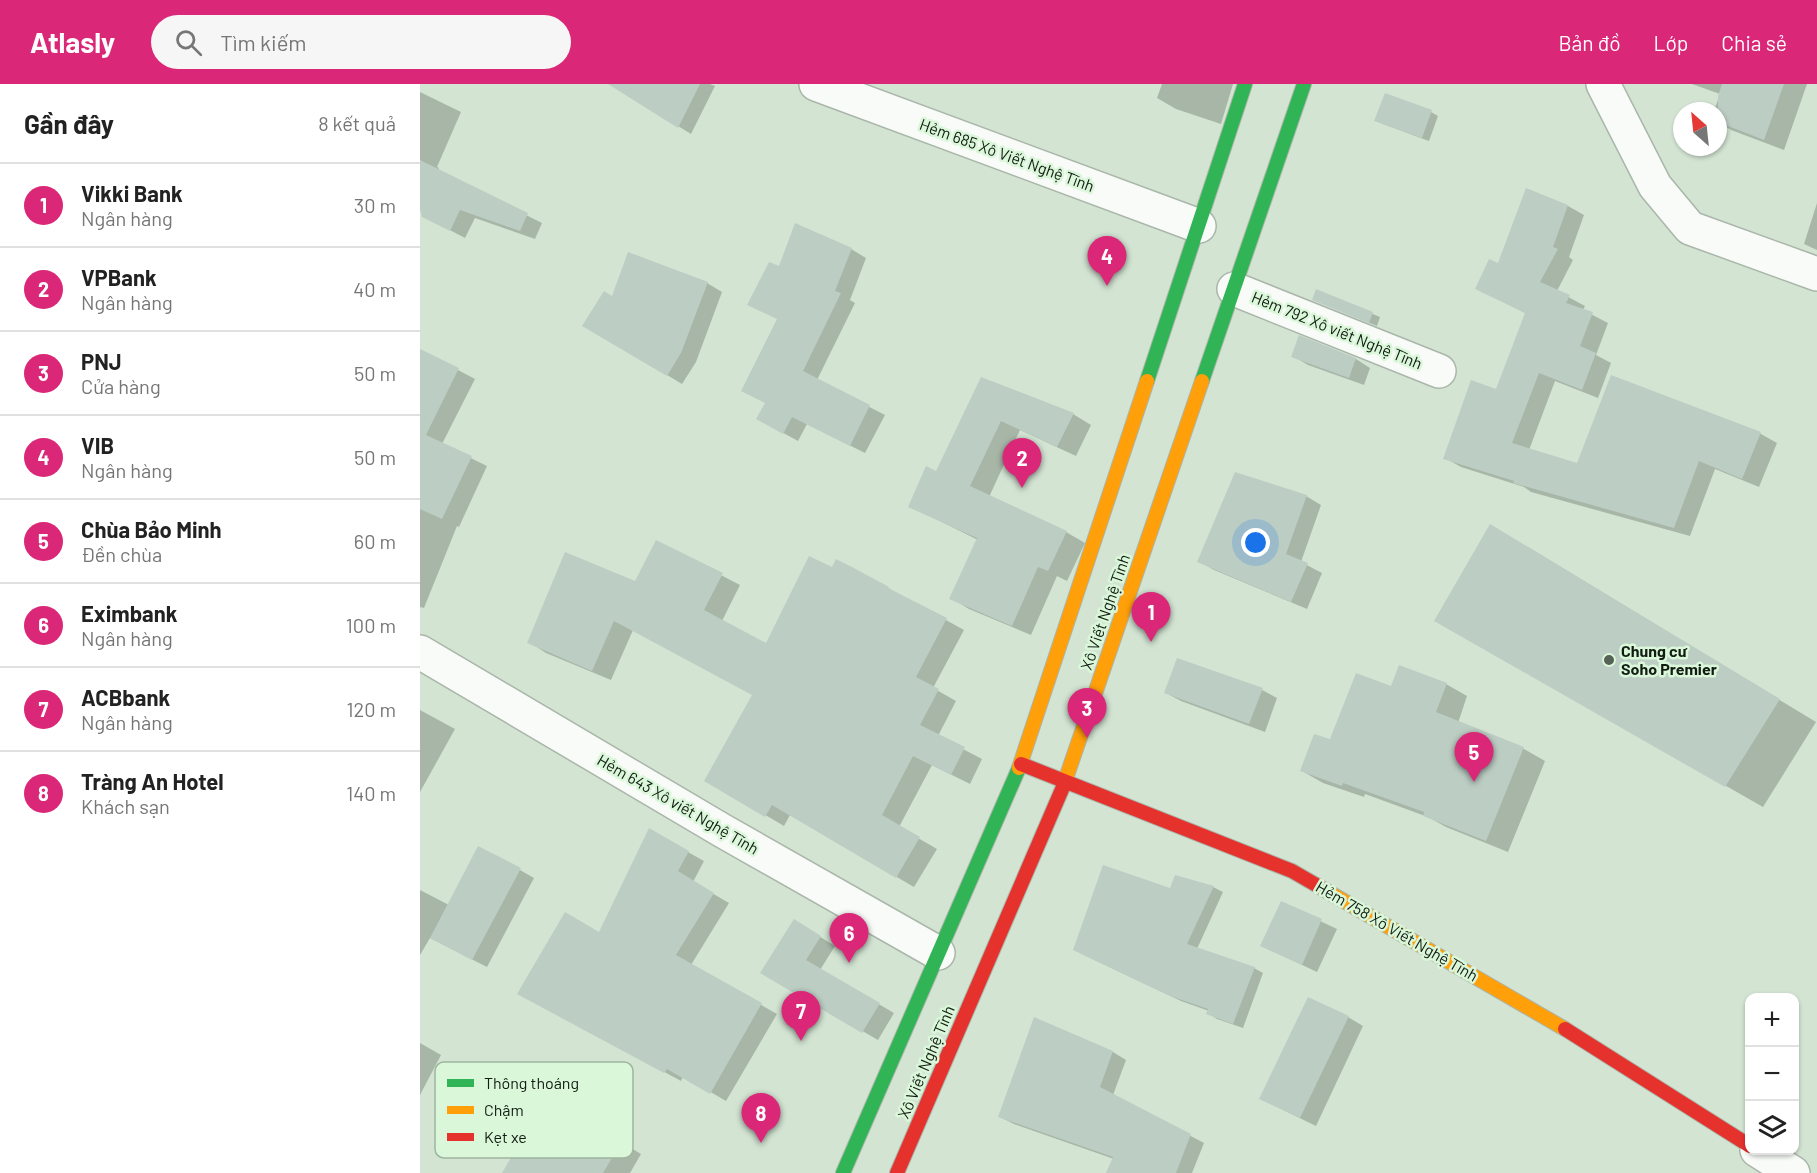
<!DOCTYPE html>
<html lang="vi">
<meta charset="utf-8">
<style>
body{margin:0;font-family:Barlow,sans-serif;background:#f6f6f6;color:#222}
.controls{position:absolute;right:18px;bottom:18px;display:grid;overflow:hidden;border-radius:12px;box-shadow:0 2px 4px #0004}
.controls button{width:54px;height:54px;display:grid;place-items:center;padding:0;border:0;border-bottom:2px solid #e0e0e0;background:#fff;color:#222;font:30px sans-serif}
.compass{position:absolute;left:1253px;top:18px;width:54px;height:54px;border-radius:50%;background:#fff;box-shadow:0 2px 4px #0004;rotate:333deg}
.you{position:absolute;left:836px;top:459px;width:21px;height:21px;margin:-15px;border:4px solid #fff;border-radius:50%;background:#1a73e8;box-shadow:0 0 0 9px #1a73e833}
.badge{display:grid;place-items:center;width:39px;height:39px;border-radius:50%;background:#db2777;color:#fff;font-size:20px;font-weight:700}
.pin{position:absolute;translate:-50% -50px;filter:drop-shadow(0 2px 3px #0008)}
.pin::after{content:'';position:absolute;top:32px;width:21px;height:18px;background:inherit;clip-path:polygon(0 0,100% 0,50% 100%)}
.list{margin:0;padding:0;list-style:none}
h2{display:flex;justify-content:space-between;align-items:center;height:78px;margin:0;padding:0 24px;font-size:26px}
h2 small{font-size:20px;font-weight:400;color:#767676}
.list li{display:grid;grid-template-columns:39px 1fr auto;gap:18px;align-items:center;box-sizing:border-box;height:84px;padding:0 24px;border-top:2px solid #e0e0e0}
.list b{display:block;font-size:22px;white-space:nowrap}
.list p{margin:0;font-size:20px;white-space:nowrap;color:#767676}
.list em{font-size:20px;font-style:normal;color:#767676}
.icon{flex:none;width:33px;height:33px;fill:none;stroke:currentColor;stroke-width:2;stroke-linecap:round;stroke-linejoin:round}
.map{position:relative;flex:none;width:1397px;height:1089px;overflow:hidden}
header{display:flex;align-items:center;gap:36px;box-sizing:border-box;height:84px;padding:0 30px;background:#db2777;color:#fff}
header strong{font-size:28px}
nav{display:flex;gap:33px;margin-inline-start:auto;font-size:21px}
.search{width:420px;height:54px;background:#f6f6f6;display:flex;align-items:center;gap:15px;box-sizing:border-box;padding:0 21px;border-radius:33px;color:#767676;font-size:22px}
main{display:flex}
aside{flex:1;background:#fff}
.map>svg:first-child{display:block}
</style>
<header>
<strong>Atlasly</strong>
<div class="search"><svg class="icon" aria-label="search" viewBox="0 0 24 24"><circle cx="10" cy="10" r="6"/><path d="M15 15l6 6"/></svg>Tìm kiếm</div>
<nav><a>Bản đồ</a><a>Lớp</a><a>Chia sẻ</a></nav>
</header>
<main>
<aside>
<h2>Gần đây<small>8 kết quả</small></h2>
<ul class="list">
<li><span class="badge">1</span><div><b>Vikki Bank</b><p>Ngân hàng</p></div><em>30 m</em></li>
<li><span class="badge">2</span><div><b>VPBank</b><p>Ngân hàng</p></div><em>40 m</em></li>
<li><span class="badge">3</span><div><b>PNJ</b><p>Cửa hàng</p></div><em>50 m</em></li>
<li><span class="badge">4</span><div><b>VIB</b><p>Ngân hàng</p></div><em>50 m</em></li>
<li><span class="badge">5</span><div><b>Chùa Bảo Minh</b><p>Đền chùa</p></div><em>60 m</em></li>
<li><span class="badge">6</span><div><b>Eximbank</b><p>Ngân hàng</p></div><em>100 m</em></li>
<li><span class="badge">7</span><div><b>ACBbank</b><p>Ngân hàng</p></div><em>120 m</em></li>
<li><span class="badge">8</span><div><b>Tràng An Hotel</b><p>Khách sạn</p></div><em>140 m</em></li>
</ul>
</aside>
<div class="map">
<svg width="1397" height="1089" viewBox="0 0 1397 1089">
<rect width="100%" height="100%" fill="#d3e4d3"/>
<g fill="#0003">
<path d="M203 0H290L295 2 271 50 201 7Z"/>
<path d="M742 0H813L801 40 756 25 737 14Z"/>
<path d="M1272 0H1387L1364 66 1311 46 1298 38V27H1294L1300 10Z"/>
<path d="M0 8 41 28 17 83 19 84 18 87 122 139 115 155 55 134 45 154 3 132 5 128 0 126Z"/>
<path d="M1011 28 1018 32 1009 57 963 40Z"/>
<path d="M1106 106 1148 122 1164 131 1149 173 1153 176 1137 207 1165 222 1163 226 1188 239 1176 271 1191 279 1178 314 1135 297 1109 366 1158 381 1192 293 1341 350 1357 359 1339 403 1295 385 1270 452 1111 408 1104 403 1041 383 1025 374 1077 306 1107 230 1057 204 1078 181Z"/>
<path d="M1397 119V166L1384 160Z"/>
<path d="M431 165 446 174 430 216 435 219 397 296 465 331 445 369 387 340 378 357 338 335 347 320 358 236 360 184Z"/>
<path d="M287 199 302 208 276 278 262 300 164 241 193 214Z"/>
<path d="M897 207 960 233 957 242 901 219Z"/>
<path d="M880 253 936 275 950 284 944 301 888 281 873 272Z"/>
<path d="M0 266 55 295 22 360 67 382 39 443 37 442 4 524 0 523Z"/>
<path d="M562 295 653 330 671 341 656 372 600 346 569 413 646 448 665 459 647 497 637 492 611 551 549 525 531 514 558 456 490 422 517 389Z"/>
<path d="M886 412 901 421 881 478 902 489 887 525 794 486 779 477Z"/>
<path d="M237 458 320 501 302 537 347 561 412 485 468 504 544 546 513 604 536 617 518 652 562 675 550 700 512 681 479 743 517 765 494 803 370 731 364 742 286 696 334 611 213 546 191 596 126 569 109 558 216 499Z"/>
<path d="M1108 463 1396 638 1343 723 1016 536Z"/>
<path d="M1026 600 1047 612 1038 639 1104 665 1125 677 1088 768 1026 743 1008 733 945 710 944 713 903 699 882 687 910 657 972 604Z"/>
<path d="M842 606 857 614 845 648 761 617 746 609Z"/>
<path d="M0 626 35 645 0 708Z"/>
<path d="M230 747 284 777 273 798 309 819 271 881 357 930 306 1017 263 992 261 997 115 918 179 850Z"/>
<path d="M100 786 114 794 67 883 10 854 0 871V806L29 821Z"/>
<path d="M793 803 803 808 777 865 834 884 843 889 823 944 797 935 788 929 789 927 761 917 664 871 750 806Z"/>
<path d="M862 819 917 845 897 888 842 862Z"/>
<path d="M389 846 415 862 400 886 474 929 458 956 342 889Z"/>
<path d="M928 933 943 942 896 1042 841 1015Z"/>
<path d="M615 935 693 968 706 976 693 1011 784 1059 772 1089H688L694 1075 594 1040 580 1033Z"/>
<path d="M0 959 21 971 0 1011Z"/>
<path d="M127 1014 221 1070 210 1089H84Z"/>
</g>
<g fill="#bccdc3">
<path d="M188 0H280L258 44Z"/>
<path d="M1302 0H1364L1344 56 1298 38V12Z"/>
<path d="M965 9 1012 26 1002 54 954 37Z"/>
<path d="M0 76 108 129 100 147 40 126 30 147 2 133 0 125Z"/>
<path d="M1106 104 1148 121 1133 163 1138 165 1120 198 1150 211 1146 219 1173 228 1160 262 1176 269 1162 306 1119 289 1092 359 1157 379 1191 291 1341 348 1322 395 1279 377 1254 444 1093 399 1094 397 1023 375 1051 296 1076 305 1105 229 1055 205 1069 175 1078 179Z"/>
<path d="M375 139 432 164 415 207 421 209 383 287 450 321 430 362 372 333 363 350 336 335 345 319 321 307 357 235 327 221 349 178 359 182Z"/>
<path d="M208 168 288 198 261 269 247 292 162 242 184 207 192 212Z"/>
<path d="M896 205 953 228 949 239 892 216Z"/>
<path d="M879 251 936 274 929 294 871 273Z"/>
<path d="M0 265 39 284 6 351 52 372 22 435 0 425Z"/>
<path d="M561 293 654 329 637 363 581 337 550 402 647 447 628 487 618 483 592 542 529 515 557 454 488 423 506 382 516 387Z"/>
<path d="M815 388 887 411 866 470 888 479 871 518 777 478Z"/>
<path d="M1070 440 1360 615 1305 703 1014 537Z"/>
<path d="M236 456 303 489 284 526 346 559 389 472 412 483 416 475 432 483 469 503 468 504 527 534 496 593 519 605 500 641 545 663 531 691 493 672 462 731 500 753 476 794 352 721 345 733 284 697 332 611 194 537 172 587 107 559 145 468 215 497Z"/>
<path d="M757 574 843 604 829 640 744 609Z"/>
<path d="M979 581 1027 599 1016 628 1104 663 1066 757 1003 732 1004 728 923 699 922 702 880 687 894 650 910 655 936 589 971 602Z"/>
<path d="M229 744 269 767 258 787 294 809 256 871 342 919 290 1010 247 985 244 989 97 910 145 828 179 848Z"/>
<path d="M58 762 101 784 52 876 10 854Z"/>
<path d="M683 781 750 804 755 791 794 802 767 860 835 883 813 940 786 930 788 925 750 912 653 866Z"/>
<path d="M861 817 902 835 882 881 840 862Z"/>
<path d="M374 835 401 852 386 876 460 919 442 949 340 889Z"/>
<path d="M888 913 929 932 880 1034 839 1015Z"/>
<path d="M614 933 693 967 680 1003 771 1050 756 1089H686L693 1073 578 1033Z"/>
<path d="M127 1012 202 1057 183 1089H82Z"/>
</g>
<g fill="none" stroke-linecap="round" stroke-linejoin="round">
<defs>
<g id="street">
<path d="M396 0 779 142"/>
<path d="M1183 0 1235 102 1270 144 1397 190"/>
<path d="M814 205 1019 287"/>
<path d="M0 568 303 747 518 869"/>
<path d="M1337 1066 1373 1089"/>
</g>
<g id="fast">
<path d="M727 297 825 0"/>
<path d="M782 297 884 0"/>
<path d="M423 1089 599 684"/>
</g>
<g id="slow">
<path d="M599 684 727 297"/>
<path d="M643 703 782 297"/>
<path d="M905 806 1145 945"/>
</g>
<g id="jam">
<path d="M601 680 872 787 905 806"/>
<path d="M1145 945 1330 1062"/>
<path d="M477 1089 643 703"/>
</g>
</defs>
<use href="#street" stroke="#aab6aa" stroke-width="36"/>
<use href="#fast" stroke="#aab6aa" stroke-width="16"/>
<use href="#slow" stroke="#aab6aa" stroke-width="16"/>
<use href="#jam" stroke="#aab6aa" stroke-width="16"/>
<use href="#street" stroke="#f8fbf8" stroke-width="33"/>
<use href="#fast" stroke="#30b455" stroke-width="14"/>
<use href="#slow" stroke="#ff9f0a" stroke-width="14"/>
<use href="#jam" stroke="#e5322d" stroke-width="14"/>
</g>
<circle fill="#566256" stroke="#daf7da" stroke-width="2" cx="1189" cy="576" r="6"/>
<g text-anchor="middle" stroke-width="5" stroke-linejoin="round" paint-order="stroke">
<g font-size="16" fill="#121c12" stroke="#daf7da">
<text transform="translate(587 71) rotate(20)" y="6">Hẻm 685 Xô Viết Nghệ Tĩnh</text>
<text transform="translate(917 246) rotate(22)" y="6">Hẻm 792 Xô viết Nghệ Tĩnh</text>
<text transform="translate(685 528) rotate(-71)" y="6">Xô Viết Nghệ Tĩnh</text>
<text transform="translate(258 720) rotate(30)" y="6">Hẻm 643 Xô viết Nghệ Tĩnh</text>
<text transform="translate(977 847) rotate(30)" y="6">Hẻm 758 Xô Viết Nghệ Tĩnh</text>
<text transform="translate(506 978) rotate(-67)" y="6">Xô Viết Nghệ Tĩnh</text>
</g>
<g font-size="16" font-weight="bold" fill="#121c12" stroke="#daf7da" text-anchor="start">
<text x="1201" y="573">Chung cư<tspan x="1201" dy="18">Soho Premier</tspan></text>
</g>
</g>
<rect x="15" y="978" width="198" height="96" rx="9" fill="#daf7da" stroke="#9eb59e" stroke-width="1.5"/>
<rect x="27" y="995" width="27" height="8" fill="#30b455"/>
<rect x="27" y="1022" width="27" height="8" fill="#ff9f0a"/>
<rect x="27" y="1049" width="27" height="8" fill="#e5322d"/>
<g font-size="16" fill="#121c12">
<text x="64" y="1005">Thông thoáng</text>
<text x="64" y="1032">Chậm</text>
<text x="64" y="1059">Kẹt xe</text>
</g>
</svg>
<div class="controls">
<button>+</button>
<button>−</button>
<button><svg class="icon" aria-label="layers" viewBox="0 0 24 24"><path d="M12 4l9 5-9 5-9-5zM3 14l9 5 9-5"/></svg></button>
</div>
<svg class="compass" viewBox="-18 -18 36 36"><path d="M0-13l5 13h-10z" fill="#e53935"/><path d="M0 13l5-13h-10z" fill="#767676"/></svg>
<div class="you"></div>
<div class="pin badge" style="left:731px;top:558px">1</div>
<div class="pin badge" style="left:602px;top:404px">2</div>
<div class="pin badge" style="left:667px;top:654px">3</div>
<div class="pin badge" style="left:687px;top:202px">4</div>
<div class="pin badge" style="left:1054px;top:698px">5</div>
<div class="pin badge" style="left:429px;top:879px">6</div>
<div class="pin badge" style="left:381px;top:957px">7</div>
<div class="pin badge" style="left:341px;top:1059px">8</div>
</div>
</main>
